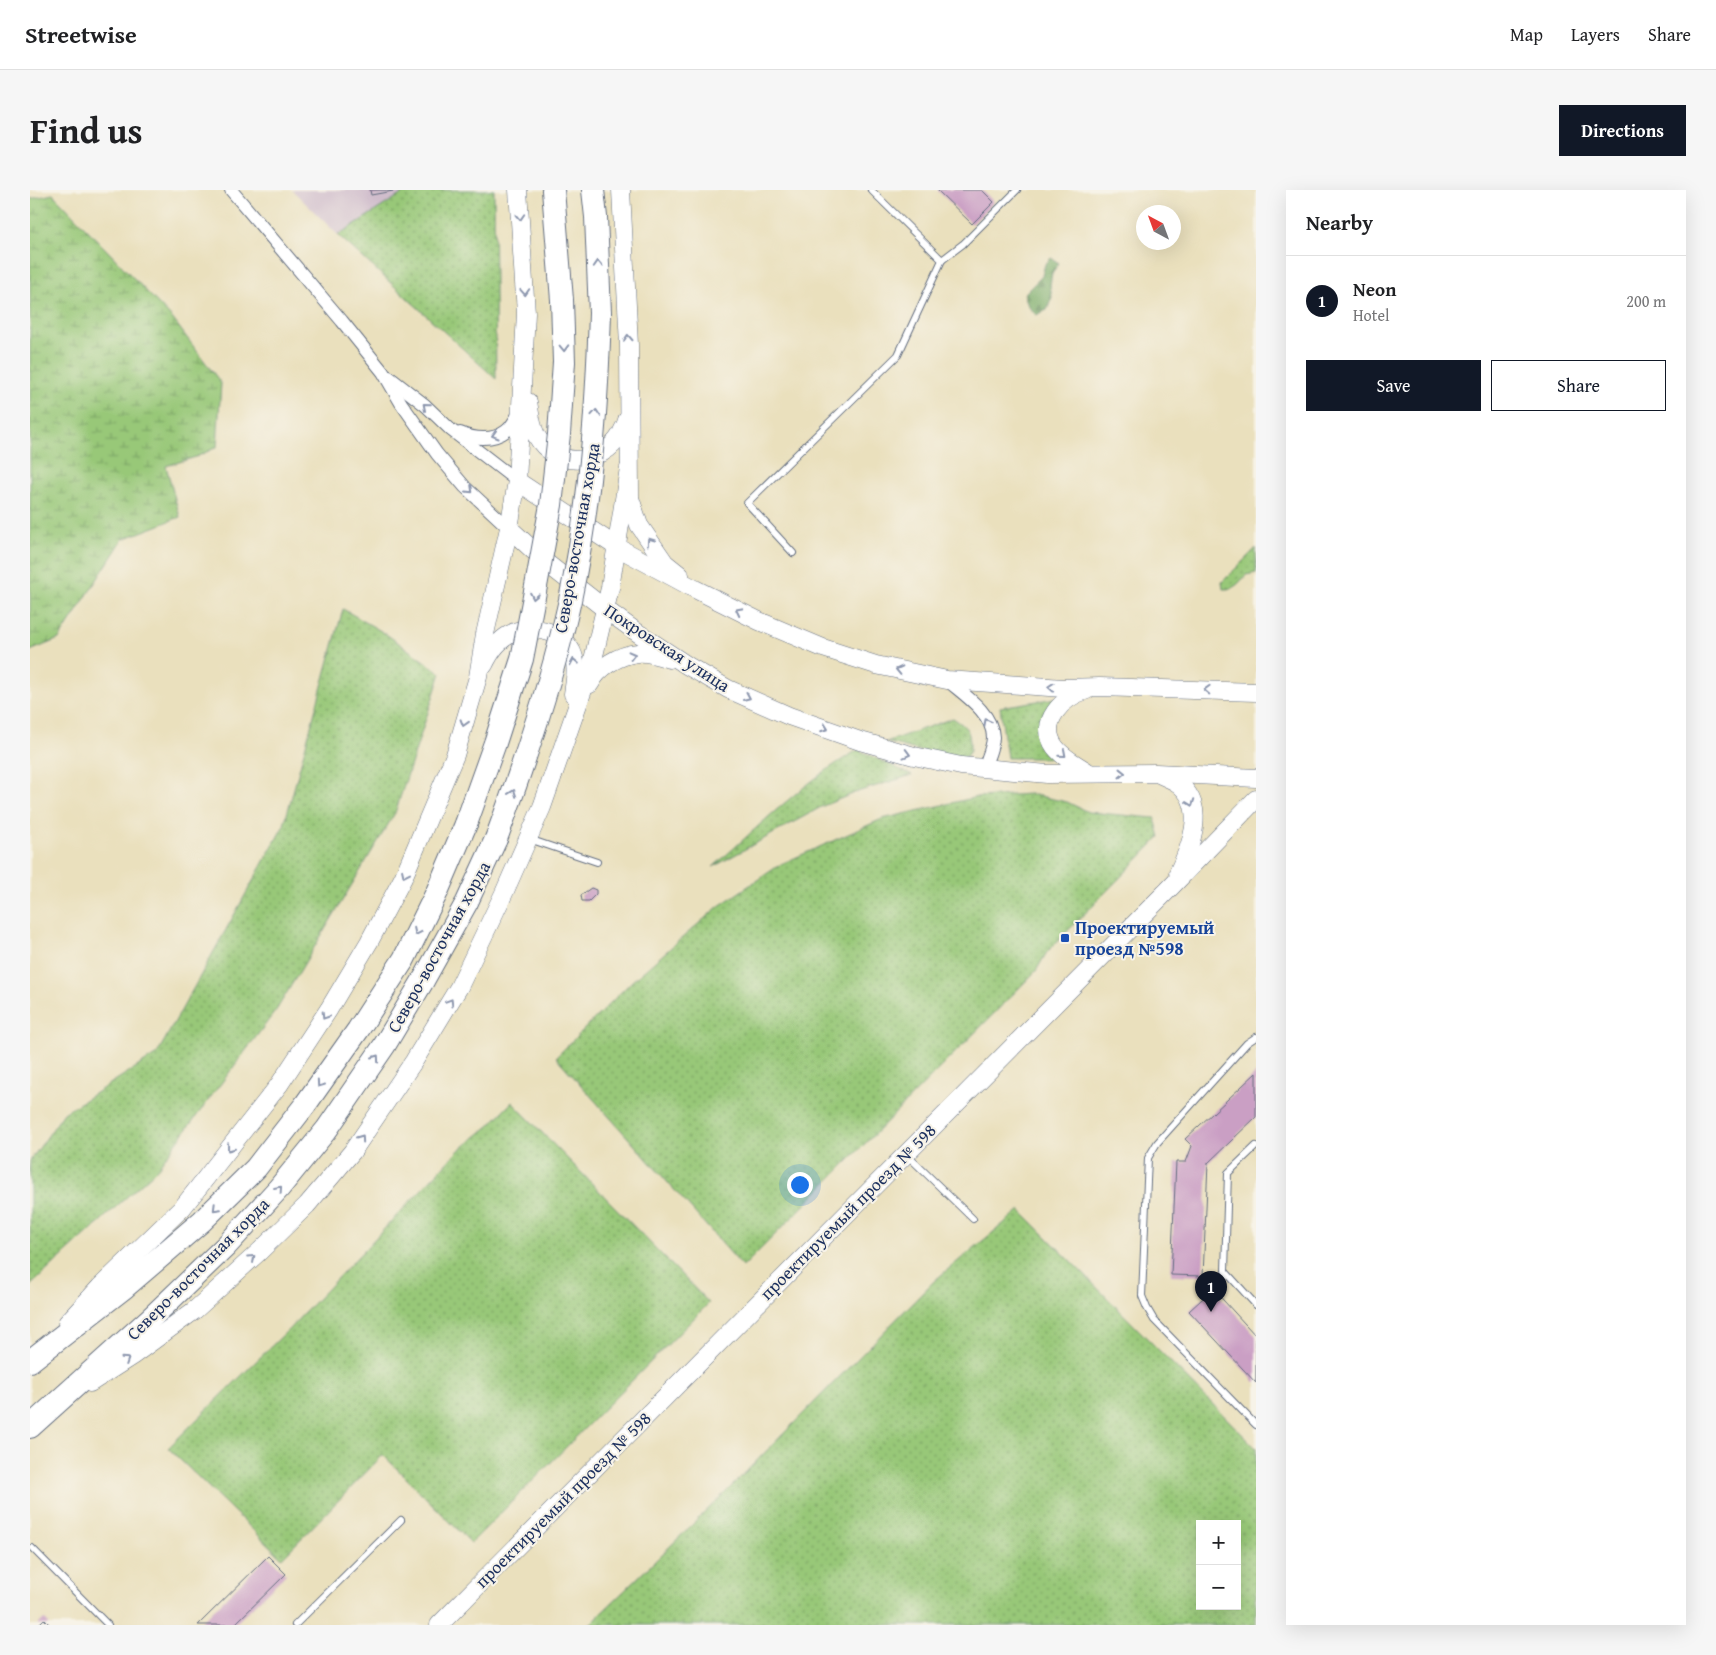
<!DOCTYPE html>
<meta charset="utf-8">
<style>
body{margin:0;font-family:"Gentium Book Plus",serif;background:#f6f6f6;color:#202124}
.controls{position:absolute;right:15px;bottom:15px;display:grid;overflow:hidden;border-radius:0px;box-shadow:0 5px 20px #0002}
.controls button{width:45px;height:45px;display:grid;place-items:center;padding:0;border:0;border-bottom:1px solid #e0e0e0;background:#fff;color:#202124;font:25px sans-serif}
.compass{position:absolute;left:1106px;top:15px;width:45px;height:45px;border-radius:50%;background:#fff;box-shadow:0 5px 20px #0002;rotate:319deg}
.you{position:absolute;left:769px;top:994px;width:18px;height:18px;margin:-12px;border:4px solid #fff;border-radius:50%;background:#1a73e8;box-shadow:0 0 0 8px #1a73e833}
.badge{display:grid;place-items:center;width:32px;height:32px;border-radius:50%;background:#111827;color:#fff;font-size:16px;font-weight:700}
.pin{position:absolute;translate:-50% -41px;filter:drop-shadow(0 1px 2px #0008)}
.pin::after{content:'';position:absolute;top:26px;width:18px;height:15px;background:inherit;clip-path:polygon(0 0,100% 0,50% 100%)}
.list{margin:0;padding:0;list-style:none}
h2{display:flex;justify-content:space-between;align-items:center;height:65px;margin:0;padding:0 20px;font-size:21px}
h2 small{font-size:16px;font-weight:400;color:#757577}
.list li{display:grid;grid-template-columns:32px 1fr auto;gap:15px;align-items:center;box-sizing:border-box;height:90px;padding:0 20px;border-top:1px solid #e0e0e0}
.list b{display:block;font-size:19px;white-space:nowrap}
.list p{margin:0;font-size:16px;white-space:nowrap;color:#757577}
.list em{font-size:16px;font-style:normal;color:#757577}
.actions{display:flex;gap:10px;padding:15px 20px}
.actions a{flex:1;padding:11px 0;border:1px solid #111827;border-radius:0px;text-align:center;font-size:18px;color:#111827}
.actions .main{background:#111827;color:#fff}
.map{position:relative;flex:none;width:1226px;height:1435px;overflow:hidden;border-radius:0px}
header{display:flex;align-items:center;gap:30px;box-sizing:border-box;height:70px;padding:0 25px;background:#fff;border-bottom:1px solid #e0e0e0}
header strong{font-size:24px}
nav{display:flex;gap:28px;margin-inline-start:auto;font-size:18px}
.intro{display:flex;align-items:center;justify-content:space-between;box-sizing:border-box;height:120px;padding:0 30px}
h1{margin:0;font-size:35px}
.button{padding:12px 22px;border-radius:0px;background:#111827;color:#fff;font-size:18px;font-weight:700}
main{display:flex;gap:30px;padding:0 30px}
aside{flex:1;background:#fff;border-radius:0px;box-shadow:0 5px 20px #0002}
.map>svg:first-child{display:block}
</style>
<header>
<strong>Streetwise</strong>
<nav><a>Map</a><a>Layers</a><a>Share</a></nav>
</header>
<div class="intro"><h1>Find us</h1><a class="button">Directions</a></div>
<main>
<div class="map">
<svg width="1226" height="1435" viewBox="0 0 1226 1435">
<defs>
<pattern id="grass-dots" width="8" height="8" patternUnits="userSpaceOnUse" patternTransform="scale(1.25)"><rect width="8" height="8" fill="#98c878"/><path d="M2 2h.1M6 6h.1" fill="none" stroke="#7ba366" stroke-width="1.8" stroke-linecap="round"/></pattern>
<pattern id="forest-firs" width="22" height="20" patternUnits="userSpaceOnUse" patternTransform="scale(1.25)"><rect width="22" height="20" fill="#7aac68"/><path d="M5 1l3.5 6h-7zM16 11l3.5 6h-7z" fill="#638c59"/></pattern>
<pattern id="wetland-marsh" width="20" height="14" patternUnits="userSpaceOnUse" patternTransform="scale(1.25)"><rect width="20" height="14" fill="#98c878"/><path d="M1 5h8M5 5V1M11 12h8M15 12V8" fill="none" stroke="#7ba366"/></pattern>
</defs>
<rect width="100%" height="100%" fill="#f7f3e8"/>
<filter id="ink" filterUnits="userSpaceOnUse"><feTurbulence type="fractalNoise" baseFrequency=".02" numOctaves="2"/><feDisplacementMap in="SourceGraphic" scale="10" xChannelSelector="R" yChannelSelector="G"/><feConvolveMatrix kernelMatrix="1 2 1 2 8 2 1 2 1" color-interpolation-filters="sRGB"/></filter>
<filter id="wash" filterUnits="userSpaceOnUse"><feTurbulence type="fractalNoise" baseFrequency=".0096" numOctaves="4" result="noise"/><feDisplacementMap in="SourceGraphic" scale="20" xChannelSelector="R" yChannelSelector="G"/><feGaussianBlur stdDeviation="1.12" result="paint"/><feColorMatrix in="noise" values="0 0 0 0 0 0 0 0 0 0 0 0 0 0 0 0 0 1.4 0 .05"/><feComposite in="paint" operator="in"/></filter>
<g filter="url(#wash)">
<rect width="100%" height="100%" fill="#eae0bd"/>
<path fill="#d0bdcc" d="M262 0H378L308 45Z"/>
<g fill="url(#grass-dots)" stroke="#5a7c6b" fill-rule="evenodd">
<path d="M378 0H464L466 189 308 45Z"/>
<path d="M1226 358V383L1216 385C1209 393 1204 400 1193 399L1192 392Z"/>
<path d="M313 419 356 444 411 483 365 623 247 819 126 980 0 1096V971L34 923 127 864 254 635Z"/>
<path d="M1026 508C1004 534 1007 541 1025 568H977L970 517Z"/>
<path d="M923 528C940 539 940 542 940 561L932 572 856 552Z"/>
<path d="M828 560 882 585 827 602 793 616 683 677C729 636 774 591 828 560Z"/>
<path d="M1000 604 1037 612 1058 622 1125 628 1130 647 1017 762 1006 781 713 1077 526 867 601 792 689 716 751 674 852 629 947 607Z"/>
<path d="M482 912 679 1113 441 1353 353 1265 252 1368 138 1258 260 1138 428 961 459 936Z"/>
<path d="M990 1020 1226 1258V1435H559L697 1301 904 1091ZM1170 1334H1207V1416H1170Z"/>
</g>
<path fill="url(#forest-firs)" stroke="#4a6e63" d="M1021 68 1029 73 1022 83 1020 95 1022 107 1017 120 1006 125 998 116 994 104 1012 86 1015 74Z"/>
<path fill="url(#wetland-marsh)" stroke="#5a7c6b" d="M23 4 142 128 191 193 187 257 166 267 136 276 150 327 93 349 29 449 0 461V9Z"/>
<g id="blocks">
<g fill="#ca9fc4">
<path d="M340 0H363V1L341 5Z"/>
<path d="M907 0H952L964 12 942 34Z"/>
<path d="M561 698 566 700V704L559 711H552L551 705Z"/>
<path d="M1226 883V927L1178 973 1173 1086 1141 1085 1146 972H1156L1162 956 1155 949Z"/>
<path d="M1183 1099 1226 1146V1193L1159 1121Z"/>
<path d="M238 1366 256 1384 204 1435H168Z"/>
<path d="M14 1429 20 1435H8Z"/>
</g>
</g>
</g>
<g filter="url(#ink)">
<use href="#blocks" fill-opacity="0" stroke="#636d7f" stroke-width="1"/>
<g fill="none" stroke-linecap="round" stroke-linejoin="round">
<defs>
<g id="lane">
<path d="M912 70 933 54 987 0"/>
<path d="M763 363 717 313 868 165 912 70 841 0"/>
<path d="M499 649 567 672"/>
<path d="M1226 847 1217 853 1127 953 1118 968 1112 1106 1117 1118 1124 1130 1226 1235"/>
<path d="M1226 956 1198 983 1195 1081 1226 1115"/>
<path d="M877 965 943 1029"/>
<path d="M2 1358 78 1435"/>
<path d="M265 1435 371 1330"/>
</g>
<g id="street">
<path d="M201 0 312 131 353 182 371 213 407 264 435 297 479 338"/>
<path d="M359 187 395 215 421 240 487 291"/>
<path d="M430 243C444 249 463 251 476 241 482 237 487 227 490 221"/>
<path d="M917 490C934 505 962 522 963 547 963 557 957 569 954 578"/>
</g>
<g id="secondary">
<path d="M591 0 599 155 600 308 609 335 635 373 650 385"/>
<path d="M498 212C500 222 501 236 506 245 525 280 572 276 591 244 593 239 596 235 597 230"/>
<path d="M487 291 587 357 665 399 729 431 793 458 846 475 917 490 1033 498 1070 497 1226 502"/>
<path d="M479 338 519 375 575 419 608 443 658 476 698 499 759 526 830 551 884 566 931 576 1017 584 1126 583 1226 588"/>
<path d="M454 475C467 447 488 432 519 442 528 445 538 453 542 462 548 475 545 490 543 504"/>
<path d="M560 494C568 477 589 465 608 463 618 462 630 466 639 469"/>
<path d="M1057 500C1033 507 1007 532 1025 557 1034 569 1048 575 1059 583"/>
<path d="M1131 585C1137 588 1146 591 1151 596 1177 619 1160 658 1148 683"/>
<path d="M37 1133 70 1097 153 1017 249 895 299 819 339 752 373 688 425 565 448 487 455 444 479 338 487 291 496 123 488 0"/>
<path d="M60 1193 102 1166 165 1120 230 1061 277 1015 322 962 384 871 429 797 474 703 512 617 562 474 580 398 599 278"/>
<path d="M409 1435 1141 697 1226 609"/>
</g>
<g id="highway">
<path d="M523 0 532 110"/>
<path d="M563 0 566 27 570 123"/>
<path d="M0 1171 95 1097 172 1031 226 978 275 915 328 840 374 769 407 702 436 634"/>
<path d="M0 1237 122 1127 196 1056 249 998 297 939 354 856 394 789 437 712 466 649"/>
</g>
</defs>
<use href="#lane" stroke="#636d7f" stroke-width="8"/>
<use href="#street" stroke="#636d7f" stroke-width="14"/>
<use href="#secondary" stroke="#636d7f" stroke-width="19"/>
<use href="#highway" stroke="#636d7f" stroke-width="24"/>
<use href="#lane" stroke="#fff" stroke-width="6"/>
<use href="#street" stroke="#fff" stroke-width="12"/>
<use href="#secondary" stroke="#fff" stroke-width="18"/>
<use href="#highway" stroke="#fff" stroke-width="22"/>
<defs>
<g id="highway-bridge">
<path d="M436 634 465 553 492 469 507 391 521 315 529 244 534 172 532 110"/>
<path d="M466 649C495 571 522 491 540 410 560 316 567 219 570 123"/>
</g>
</defs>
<use href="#highway-bridge" stroke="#636d7f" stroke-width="24" stroke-linecap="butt"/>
<use href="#highway-bridge" stroke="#fff" stroke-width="22"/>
</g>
<defs><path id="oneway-chevron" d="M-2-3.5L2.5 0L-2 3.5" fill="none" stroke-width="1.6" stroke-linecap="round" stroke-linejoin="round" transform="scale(1.25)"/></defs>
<g stroke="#8d97ae">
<use href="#oneway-chevron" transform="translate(490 27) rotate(87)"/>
<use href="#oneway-chevron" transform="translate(568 74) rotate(-93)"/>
<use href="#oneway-chevron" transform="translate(495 102) rotate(86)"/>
<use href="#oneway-chevron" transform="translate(598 148) rotate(-93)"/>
<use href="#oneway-chevron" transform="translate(534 158) rotate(88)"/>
<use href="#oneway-chevron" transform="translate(396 216) rotate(-139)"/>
<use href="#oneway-chevron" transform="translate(566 223) rotate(-86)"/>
<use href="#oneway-chevron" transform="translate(465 245) rotate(164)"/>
<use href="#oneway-chevron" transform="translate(440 300) rotate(44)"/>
<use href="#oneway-chevron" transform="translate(620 351) rotate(-125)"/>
<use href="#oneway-chevron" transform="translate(504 406) rotate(101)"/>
<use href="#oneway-chevron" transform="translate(709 421) rotate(-153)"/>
<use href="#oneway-chevron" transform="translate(602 465) rotate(-14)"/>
<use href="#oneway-chevron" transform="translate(544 472) rotate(-101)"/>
<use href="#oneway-chevron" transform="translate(869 480) rotate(-167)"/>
<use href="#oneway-chevron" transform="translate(1021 497) rotate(-176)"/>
<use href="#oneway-chevron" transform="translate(1177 500) rotate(-178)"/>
<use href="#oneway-chevron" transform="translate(717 507) rotate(24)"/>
<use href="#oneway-chevron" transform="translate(957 532) rotate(-117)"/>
<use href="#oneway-chevron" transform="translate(434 533) rotate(107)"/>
<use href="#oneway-chevron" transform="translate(795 538) rotate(20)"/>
<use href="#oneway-chevron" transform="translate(877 564) rotate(15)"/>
<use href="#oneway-chevron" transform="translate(1033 564) rotate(41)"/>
<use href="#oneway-chevron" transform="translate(1092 583)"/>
<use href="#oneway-chevron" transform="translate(483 603) rotate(-70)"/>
<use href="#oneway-chevron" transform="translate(1161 613) rotate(70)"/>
<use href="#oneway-chevron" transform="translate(375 684) rotate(115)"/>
<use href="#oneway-chevron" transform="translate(387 742) rotate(116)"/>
<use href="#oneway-chevron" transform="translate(420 812) rotate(-59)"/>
<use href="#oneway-chevron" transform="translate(295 826) rotate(123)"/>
<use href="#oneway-chevron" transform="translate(346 868) rotate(-55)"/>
<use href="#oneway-chevron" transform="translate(290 894) rotate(125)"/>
<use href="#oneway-chevron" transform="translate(331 948) rotate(-55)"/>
<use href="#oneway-chevron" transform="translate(200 958) rotate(128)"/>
<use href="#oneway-chevron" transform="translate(249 999) rotate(-49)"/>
<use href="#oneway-chevron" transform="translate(186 1018) rotate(135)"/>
<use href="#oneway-chevron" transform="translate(222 1068) rotate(-42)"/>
<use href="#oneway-chevron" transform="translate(96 1170) rotate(-33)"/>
</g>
</g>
<rect fill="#1a4fb4" stroke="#f7f3e8" stroke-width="2" x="1030" y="743" width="10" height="10" rx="2.5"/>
<g text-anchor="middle" stroke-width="4" stroke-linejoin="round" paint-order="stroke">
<g font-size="18" fill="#1b2f5e" stroke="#f7f3e8">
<text transform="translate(547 348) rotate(-80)" y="6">Северо-восточная хорда</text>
<text transform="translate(637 458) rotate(33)" y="6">Покровская улица</text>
<text transform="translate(409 757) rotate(-61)" y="6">Северо-восточная хорда</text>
<text transform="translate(818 1022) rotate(-45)" y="6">проектируемый проезд № 598</text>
<text transform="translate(168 1079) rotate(-45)" y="6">Северо-восточная хорда</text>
<text transform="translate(533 1310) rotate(-45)" y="6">проектируемый проезд № 598</text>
</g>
<g font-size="18" font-weight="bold" fill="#164399" stroke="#f7f3e8" text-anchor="start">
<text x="1045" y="744">Проектируемый<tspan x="1045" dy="21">проезд №598</tspan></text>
</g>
</g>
</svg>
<div class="controls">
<button>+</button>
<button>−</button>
</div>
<svg class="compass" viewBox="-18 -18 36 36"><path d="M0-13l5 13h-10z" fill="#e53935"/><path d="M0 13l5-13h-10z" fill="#757577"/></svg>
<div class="you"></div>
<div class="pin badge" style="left:1181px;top:1122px">1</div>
</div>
<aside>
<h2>Nearby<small></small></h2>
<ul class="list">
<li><span class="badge">1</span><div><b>Neon</b><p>Hotel</p></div><em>200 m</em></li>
</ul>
<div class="actions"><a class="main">Save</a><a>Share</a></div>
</aside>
</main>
